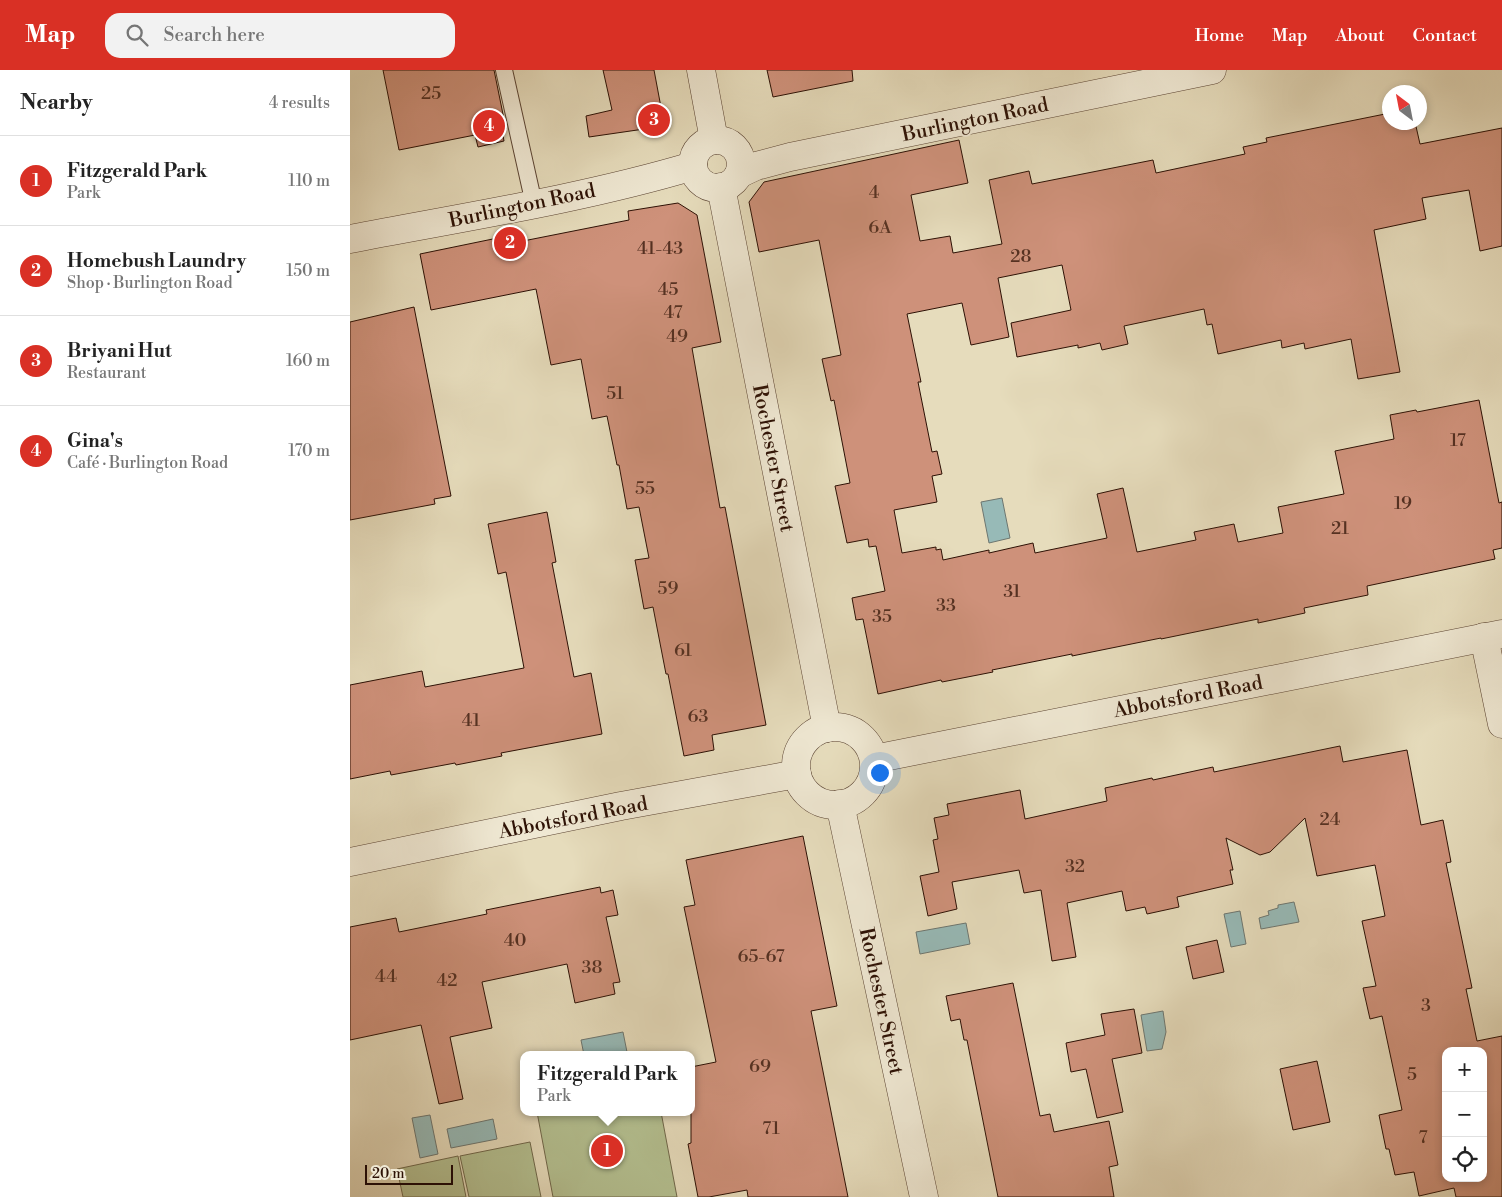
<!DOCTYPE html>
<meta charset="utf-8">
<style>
body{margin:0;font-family:"Libre Bodoni",serif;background:#f2f2f2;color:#222}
.controls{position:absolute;right:15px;bottom:15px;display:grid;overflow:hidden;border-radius:10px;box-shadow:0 2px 8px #0003}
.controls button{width:45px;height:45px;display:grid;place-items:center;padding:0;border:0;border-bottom:1px solid #e0e0e0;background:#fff;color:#222;font:25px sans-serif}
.compass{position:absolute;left:1032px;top:15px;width:45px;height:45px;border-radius:50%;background:#fff;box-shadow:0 2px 8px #0003;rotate:328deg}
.scale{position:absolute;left:15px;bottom:12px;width:88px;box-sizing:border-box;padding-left:5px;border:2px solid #2d1105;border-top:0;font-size:14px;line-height:18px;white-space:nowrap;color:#2d1105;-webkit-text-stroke:4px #efe8d3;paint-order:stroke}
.you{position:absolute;left:529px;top:702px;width:18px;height:18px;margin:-12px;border:4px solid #fff;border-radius:50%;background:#1a73e8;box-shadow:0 0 0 8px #1a73e833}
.badge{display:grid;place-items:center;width:32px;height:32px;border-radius:50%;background:#d93025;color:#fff;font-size:16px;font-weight:700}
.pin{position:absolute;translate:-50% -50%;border:2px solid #fff;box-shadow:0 1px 5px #0006}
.popup{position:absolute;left:170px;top:981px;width:175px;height:65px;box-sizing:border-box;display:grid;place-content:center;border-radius:10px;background:#fff;filter:drop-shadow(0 1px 4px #0005);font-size:16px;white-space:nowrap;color:#767676}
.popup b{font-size:19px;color:#222}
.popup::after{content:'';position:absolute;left:50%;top:100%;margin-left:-10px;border:10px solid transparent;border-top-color:#fff}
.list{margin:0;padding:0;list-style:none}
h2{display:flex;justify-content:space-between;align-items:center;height:65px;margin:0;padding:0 20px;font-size:21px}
h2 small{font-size:16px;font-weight:400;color:#767676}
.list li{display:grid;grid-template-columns:32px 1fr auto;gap:15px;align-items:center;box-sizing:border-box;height:90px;padding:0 20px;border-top:1px solid #e0e0e0}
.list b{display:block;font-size:19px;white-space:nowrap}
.list p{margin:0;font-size:16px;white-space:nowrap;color:#767676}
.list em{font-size:16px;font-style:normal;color:#767676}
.icon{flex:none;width:28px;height:28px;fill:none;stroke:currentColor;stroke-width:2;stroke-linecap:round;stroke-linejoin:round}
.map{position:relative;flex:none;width:1152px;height:1127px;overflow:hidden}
header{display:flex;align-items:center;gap:30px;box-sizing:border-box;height:70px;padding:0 25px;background:#d93025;color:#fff}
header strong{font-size:24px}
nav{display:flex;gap:28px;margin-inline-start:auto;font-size:18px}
.search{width:350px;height:45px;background:#f2f2f2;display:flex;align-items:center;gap:12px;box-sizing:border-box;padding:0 18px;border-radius:15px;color:#767676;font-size:19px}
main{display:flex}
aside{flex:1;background:#fff}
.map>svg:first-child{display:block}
</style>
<header>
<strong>Map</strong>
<div class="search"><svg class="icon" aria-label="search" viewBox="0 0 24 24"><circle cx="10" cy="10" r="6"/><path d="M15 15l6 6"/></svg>Search here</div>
<nav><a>Home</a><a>Map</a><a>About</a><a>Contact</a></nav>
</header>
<main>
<aside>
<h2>Nearby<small>4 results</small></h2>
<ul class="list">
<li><span class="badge">1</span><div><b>Fitzgerald Park</b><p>Park</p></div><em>110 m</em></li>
<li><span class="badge">2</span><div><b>Homebush Laundry</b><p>Shop · Burlington Road</p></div><em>150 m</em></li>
<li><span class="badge">3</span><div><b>Briyani Hut</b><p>Restaurant</p></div><em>160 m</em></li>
<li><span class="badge">4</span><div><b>Gina's</b><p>Café · Burlington Road</p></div><em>170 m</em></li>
</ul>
</aside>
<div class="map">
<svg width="1152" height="1127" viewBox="0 0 1152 1127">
<rect width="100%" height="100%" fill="#e6dcbc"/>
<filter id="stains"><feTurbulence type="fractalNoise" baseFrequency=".004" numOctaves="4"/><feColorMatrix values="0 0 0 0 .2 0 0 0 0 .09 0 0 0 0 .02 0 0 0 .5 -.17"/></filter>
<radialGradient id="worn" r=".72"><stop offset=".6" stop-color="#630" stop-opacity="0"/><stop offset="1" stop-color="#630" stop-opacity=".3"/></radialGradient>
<g fill="#b4c091" stroke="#70684b">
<path d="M187 1042H311L327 1127H203Z"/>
<path d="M180 1072 191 1127H119L110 1086Z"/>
<path d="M108 1086 116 1127H53L47 1099Z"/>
</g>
<g fill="#97bab7" stroke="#6d7670">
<path d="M652 428 660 468 639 473 631 432Z"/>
<path d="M944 832 949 852 911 859 909 848 919 845 918 841 928 838V835Z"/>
<path d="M890 841 896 874 881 877 874 844Z"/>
<path d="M616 853 620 874 570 884 566 862Z"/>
<path d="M813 941 816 962 812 979 797 981 791 945Z"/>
<path d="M273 962 277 982 264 985H234L231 970Z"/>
<path d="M80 1045 88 1084 70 1088 62 1048Z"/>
<path d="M143 1049 147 1069 101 1078 97 1059Z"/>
</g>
<g fill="#ce917a" stroke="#2d1105" fill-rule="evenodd">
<path d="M33 0H144L156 59 152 60 154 71 128 77 125 65 49 80Z"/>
<path d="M253 0H304L313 48 308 57 239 67 236 46 262 40Z"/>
<path d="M417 0H502L503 11 423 27Z"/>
<path d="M1040 43V52H1065L1070 74 1152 58V176L1130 181 1119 120 1072 128 1076 149 1024 160 1050 302 1008 309 1001 269 955 279 954 273 932 278 931 270 868 284 862 254 857 255 854 239 774 256 778 274 752 280 750 273 728 278V275L667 287 661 253 721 240 712 195 648 208 659 267 621 275 612 233 557 244 571 312H568L582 382 587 381 592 404 582 406 587 432 544 440 552 483 586 477V480L591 479 593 490 639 480V483L683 473 685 483 757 468 747 424 773 418 787 482 846 470 844 462 884 454 888 472 933 463 928 437 994 424 985 381 1044 369 1040 345 1066 340 1067 342 1129 330 1149 433 1152 432V478L1143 480 1145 489 1017 516 1018 525 954 538 955 543 908 553V549L811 569V568L722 586V584L642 600 643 602 592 612 591 610 528 624 513 549 506 550 502 528 535 521 526 476 519 477 518 469 497 473 485 416 500 413 484 330 481 331 472 289 491 285 469 170 409 182 399 132 414 112 609 70 618 113 561 125 570 171 600 166 603 183 652 174 639 110 679 101 682 114 803 90 806 103 895 84 893 77 917 72 916 68Z"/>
<path d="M328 133 347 145 371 272 342 278 370 438 375 437 416 655 362 665 364 680 334 686 318 604H316L303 537 294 539 285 490 299 488 289 437 277 439 269 395H267L257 346 242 349 231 289 201 295 186 219 81 240 70 184 167 164 168 172 279 150 278 141Z"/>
<path d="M64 237 101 426 84 429 85 434 0 450V252Z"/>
<path d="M197 442 206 492 202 493 224 607 241 603 252 664 151 683 152 686 106 695 105 693 41 705 40 701 0 709V615L72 601 75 617 174 598 156 502 148 504 138 454Z"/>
<path d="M990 676 993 692 1057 680 1071 755 1093 750 1101 792 1096 793 1122 918 1116 919 1127 971 1152 966V1127H1106L1104 1118 1069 1126 1064 1102 1045 1105 1039 1079H1036L1029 1045 1052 1040 1032 946 1020 949 1013 918 1026 916 1012 851 1035 846 1025 795 967 806 955 748 920 782 910 785 876 768 883 800H880L883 814 827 827 829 837 797 844 795 837 776 841 772 821 717 833 726 887 702 891 691 820 674 823 669 800 602 812 607 839 578 846 570 806 589 802 583 770 588 769 584 748 599 745 597 734 670 720 675 749 757 731 755 718 802 708 803 710 863 697 864 702ZM1096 981H1133V1108H1096Z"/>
<path d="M453 766 487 936 461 941 498 1127H398L397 1120 359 1127H348L338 1074 341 1073V997L366 992 334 837 345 835 336 790Z"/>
<path d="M250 817 251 823 263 820 268 845 256 847 270 912 263 913 265 924 225 933 217 894 132 912 142 958 100 967 113 1029 89 1034 71 955 0 970V857L46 848 49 862 137 844 136 840Z"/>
<path d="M867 870 874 902 843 909 836 877Z"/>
<path d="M663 913 690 1046 700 1044 704 1062 759 1051 768 1095 759 1097 764 1127H648L617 970H614L610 949 601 951 596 926Z"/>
<path d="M784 939 792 983 762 989 773 1042 747 1048 736 999 721 1002 716 973 755 965 751 944Z"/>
<path d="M967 991 980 1052 943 1060 930 999Z"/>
</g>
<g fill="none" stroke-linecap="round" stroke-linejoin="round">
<defs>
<path id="lane" d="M154 0 184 134"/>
<g id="street">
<path d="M351 0 364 70"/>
<circle cx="367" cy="94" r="24"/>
<path d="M389 104 406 96 440 87 862 0"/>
<path d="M371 117 477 658"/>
<path d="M0 169C114 147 232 129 343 96"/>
<path d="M1134 567 1152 654"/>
<circle cx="485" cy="696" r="39"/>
<path d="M524 689 1152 564"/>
<path d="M490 734 574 1127"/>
<path d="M0 792 271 736 447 704"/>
</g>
</defs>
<use href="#lane" stroke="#5b4433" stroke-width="18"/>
<use href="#street" stroke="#5b4433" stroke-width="29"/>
<use href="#lane" stroke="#efe8d3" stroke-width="16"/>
<use href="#street" stroke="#efe8d3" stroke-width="28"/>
</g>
<g text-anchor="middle" stroke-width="4" stroke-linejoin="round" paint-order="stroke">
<g font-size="18" fill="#553122">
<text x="81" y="29">25</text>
<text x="524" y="128">4</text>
<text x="530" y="163">6A</text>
<text x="310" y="184">41-43</text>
<text x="671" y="192">28</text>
<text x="318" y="225">45</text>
<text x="323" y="248">47</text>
<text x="327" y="272">49</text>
<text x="265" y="329">51</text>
<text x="1108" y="376">17</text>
<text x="295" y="424">55</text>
<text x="1053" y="439">19</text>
<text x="990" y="464">21</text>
<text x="318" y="524">59</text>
<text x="662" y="527">31</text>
<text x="596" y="541">33</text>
<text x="532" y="552">35</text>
<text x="333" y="586">61</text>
<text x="348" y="652">63</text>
<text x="121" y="656">41</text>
<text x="980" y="755">24</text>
<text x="725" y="802">32</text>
<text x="165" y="876">40</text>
<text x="411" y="892">65-67</text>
<text x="242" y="903">38</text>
<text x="36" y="912">44</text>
<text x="97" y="916">42</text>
<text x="1076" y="941">3</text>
<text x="410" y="1002">69</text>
<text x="1062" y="1010">5</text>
<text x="421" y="1064">71</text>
<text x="1073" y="1073">7</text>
</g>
<g font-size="20" fill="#2d1105" stroke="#efe8d3">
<text transform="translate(625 49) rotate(-12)" y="7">Burlington Road</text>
<text transform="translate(172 135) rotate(-12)" y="7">Burlington Road</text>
<text transform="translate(424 388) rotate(79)" y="7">Rochester Street</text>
<text transform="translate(838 626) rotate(-11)" y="7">Abbotsford Road</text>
<text transform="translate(223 747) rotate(-11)" y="7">Abbotsford Road</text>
<text transform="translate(532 931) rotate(78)" y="7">Rochester Street</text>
</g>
</g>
<rect width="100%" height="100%" filter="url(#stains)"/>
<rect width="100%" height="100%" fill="url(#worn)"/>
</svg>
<div class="controls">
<button>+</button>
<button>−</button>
<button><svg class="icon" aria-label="locate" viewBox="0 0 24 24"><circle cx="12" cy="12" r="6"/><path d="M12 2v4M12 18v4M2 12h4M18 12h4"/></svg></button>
</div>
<svg class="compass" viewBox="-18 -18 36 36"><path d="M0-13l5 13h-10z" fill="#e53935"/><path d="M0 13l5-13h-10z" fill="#767676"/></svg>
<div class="scale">20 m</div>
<div class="you"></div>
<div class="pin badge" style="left:257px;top:1081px">1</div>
<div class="popup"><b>Fitzgerald Park</b>Park</div>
<div class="pin badge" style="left:160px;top:173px">2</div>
<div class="pin badge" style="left:304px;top:50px">3</div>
<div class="pin badge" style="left:139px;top:56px">4</div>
</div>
</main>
